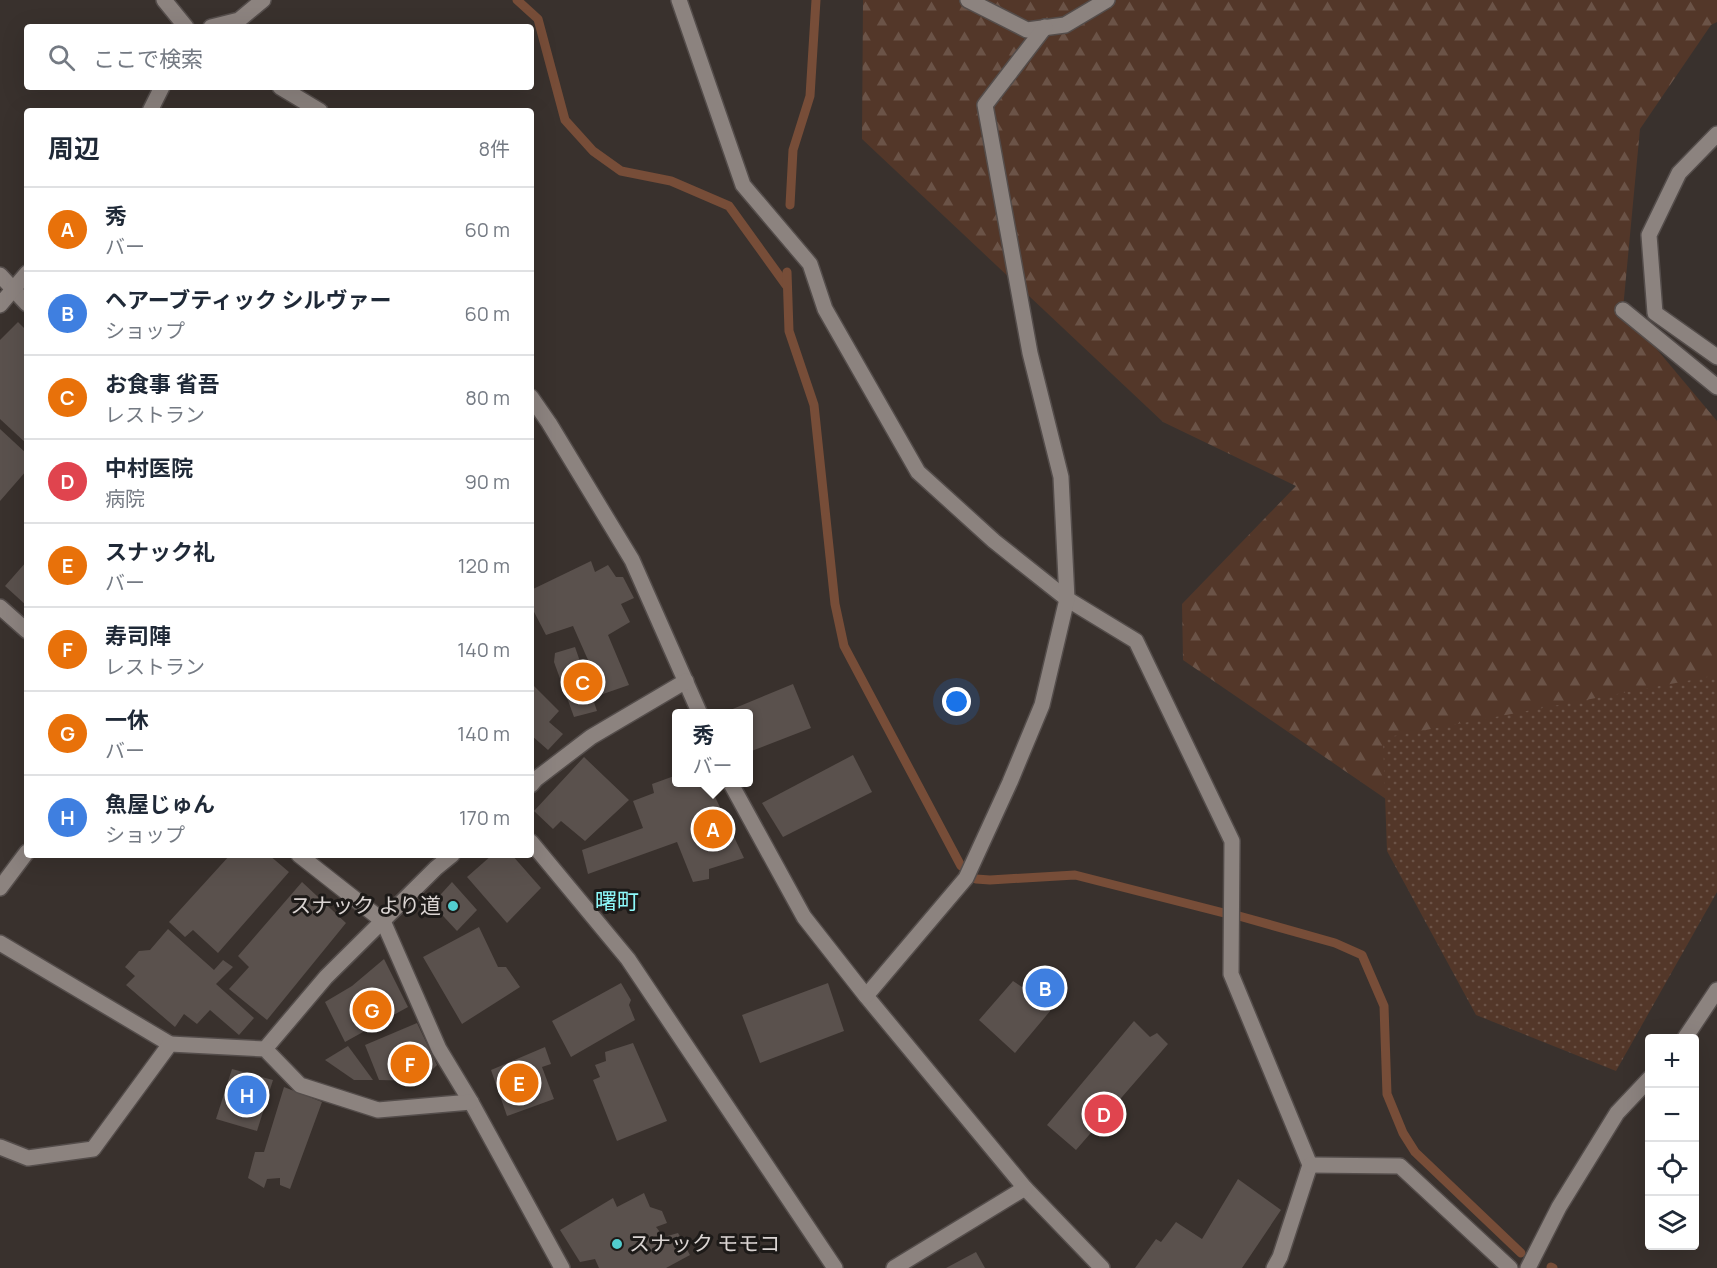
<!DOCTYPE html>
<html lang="ja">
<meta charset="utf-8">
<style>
body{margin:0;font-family:Manrope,"Noto Sans JP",sans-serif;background:#f6f6f7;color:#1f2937}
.controls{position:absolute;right:18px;bottom:18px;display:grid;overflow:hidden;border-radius:6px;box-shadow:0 6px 24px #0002}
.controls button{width:54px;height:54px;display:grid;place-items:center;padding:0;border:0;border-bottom:2px solid #e0e1e3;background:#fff;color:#1f2937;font:30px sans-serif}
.you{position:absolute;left:957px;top:702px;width:21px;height:21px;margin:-15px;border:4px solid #fff;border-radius:50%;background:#1a73e8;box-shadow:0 0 0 9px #1a73e833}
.badge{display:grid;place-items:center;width:39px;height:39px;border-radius:50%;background:#36737b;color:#fff;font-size:20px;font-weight:700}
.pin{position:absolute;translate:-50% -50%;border:3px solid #fff;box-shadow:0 2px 6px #0006}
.popup{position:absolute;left:672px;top:709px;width:81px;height:78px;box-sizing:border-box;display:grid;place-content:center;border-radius:6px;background:#fff;filter:drop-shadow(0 2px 4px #0005);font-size:20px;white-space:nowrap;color:#747a83}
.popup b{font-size:22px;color:#1f2937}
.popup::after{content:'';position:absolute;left:50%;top:100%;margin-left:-12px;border:12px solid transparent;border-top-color:#fff}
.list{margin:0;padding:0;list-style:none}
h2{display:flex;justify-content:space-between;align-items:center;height:78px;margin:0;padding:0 24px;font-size:26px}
h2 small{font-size:20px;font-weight:400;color:#747a83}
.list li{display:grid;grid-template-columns:39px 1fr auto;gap:18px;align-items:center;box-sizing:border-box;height:84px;padding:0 24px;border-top:2px solid #e0e1e3}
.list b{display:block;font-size:22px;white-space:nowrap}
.list p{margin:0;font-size:20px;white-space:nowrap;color:#747a83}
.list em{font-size:20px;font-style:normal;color:#747a83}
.icon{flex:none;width:33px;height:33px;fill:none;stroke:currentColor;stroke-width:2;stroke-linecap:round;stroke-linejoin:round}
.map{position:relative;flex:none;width:1717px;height:1268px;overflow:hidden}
.search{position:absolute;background:#fff;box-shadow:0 6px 24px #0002;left:24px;top:24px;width:510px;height:66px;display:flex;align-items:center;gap:15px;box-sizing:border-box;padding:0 21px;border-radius:6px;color:#747a83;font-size:22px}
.panel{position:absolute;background:#fff;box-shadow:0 6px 24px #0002;left:24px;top:108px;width:510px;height:750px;border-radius:6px}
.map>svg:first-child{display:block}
</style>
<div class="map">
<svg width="1717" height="1268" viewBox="0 0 1717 1268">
<defs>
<pattern id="forest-firs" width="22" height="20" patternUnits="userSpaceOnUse" patternTransform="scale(1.5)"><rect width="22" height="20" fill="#533729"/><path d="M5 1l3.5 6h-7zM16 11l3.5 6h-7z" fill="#6b5347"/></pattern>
<pattern id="park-dots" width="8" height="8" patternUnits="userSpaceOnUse" patternTransform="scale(1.5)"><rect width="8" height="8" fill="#533729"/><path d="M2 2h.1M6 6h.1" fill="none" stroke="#6b5347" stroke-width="1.8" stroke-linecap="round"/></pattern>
</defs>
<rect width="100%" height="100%" fill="#39312d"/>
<path fill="url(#forest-firs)" d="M863 0H1717V22L1711 25 1640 129 1623 309 1717 421V764L1453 845 1183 660 1182 604 1296 486 1163 422 862 139Z"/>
<path fill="url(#park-dots)" d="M1713 676 1717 680V892L1616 1071 1476 1015 1387 851 1383 738Z"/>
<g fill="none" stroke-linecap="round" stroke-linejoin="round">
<g stroke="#774d38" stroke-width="9">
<path d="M517 0 538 19 565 120 593 151 621 171 671 181 729 206 786 285"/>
<path d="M790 205 793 150 810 96 816 0"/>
<path d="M787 272 789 331 814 405 835 604 844 646 961 866"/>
<path d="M976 879 990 880 1075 875 1224 913"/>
<path d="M1239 916 1335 943 1362 955 1384 1006 1387 1094 1403 1133 1415 1152 1521 1253"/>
<path d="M1551 1267 1553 1268"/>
</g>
</g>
<g fill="#5a514d">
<path d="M18 322 27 331V444L0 419V340Z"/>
<path d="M0 429 27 454V470L0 501Z"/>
<path d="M27 561V606L5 586Z"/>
<path d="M591 561 595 572 608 565 616 577H623L634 598 621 604 630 622 608 635 629 685 603 694 573 626 546 635 531 606V590Z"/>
<path d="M575 647 597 711 574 717 554 662 555 653Z"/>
<path d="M531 683 559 711 549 722 563 734 548 750 531 735Z"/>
<path d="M793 684 811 728 749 752V714L723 713Z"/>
<path d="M853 755 872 792 783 837 762 803Z"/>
<path d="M584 757 629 800 585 841 561 821 553 829 534 811Z"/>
<path d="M677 775V782H708L744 858 709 869V879L693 882 677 842 588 874 582 850 643 828 633 801 654 793 652 784Z"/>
<path d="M230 855H269L289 872 218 953 193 930 185 937 169 922Z"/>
<path d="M492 855H512L541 888 507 923 467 877Z"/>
<path d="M302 882 346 923 267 1020 229 989 249 967 238 956Z"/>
<path d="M452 882 477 910 457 931 432 904Z"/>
<path d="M479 927 498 967H506L520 987 462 1024 423 957Z"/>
<path d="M168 929 214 970 223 960 233 967 216 984 254 1018 239 1035 210 1010 197 1024 184 1014 175 1027 126 985 135 976 125 967 139 951 150 950Z"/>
<path d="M384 959 408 1007 345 1042 325 1002 352 986Z"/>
<path d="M1036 973 1061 998 1015 1053 979 1020 1013 981 1022 987Z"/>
<path d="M621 983 631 1000 629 1005 635 1020 571 1057 552 1021Z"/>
<path d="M828 983 844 1031 760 1063 742 1015Z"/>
<path d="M1134 1021 1150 1037 1157 1033 1168 1044 1076 1150 1047 1125Z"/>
<path d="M417 1023 437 1065 421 1081 379 1080 365 1045Z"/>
<path d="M633 1043 667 1121 617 1141 593 1080 600 1077 595 1065 606 1061 605 1052Z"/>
<path d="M348 1046 373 1080H354L325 1060Z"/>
<path d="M545 1047 551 1064 542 1067 554 1099 507 1116 491 1070Z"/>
<path d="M232 1069 273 1080 257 1131 216 1119Z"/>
<path d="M284 1087 322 1102 290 1189 280 1185V1178L267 1179 264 1188 248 1178 255 1152H264Z"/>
<path d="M1238 1179 1281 1210 1242 1268H1135L1156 1239 1161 1242 1176 1222 1202 1239Z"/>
<path d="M644 1193 650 1207 662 1211 667 1223 656 1227 664 1237 678 1233 690 1255 666 1268H599L595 1259 580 1262 560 1230 613 1198 617 1207Z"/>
<path d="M976 1252 985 1268H946Z"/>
</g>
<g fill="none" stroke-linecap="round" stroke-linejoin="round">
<defs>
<g id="minor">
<path d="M164 0 186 27"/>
<path d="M679 0 743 185 810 264 825 309 918 472 994 541 1067 599 1136 641 1232 841 1231 974 1310 1165 1280 1257 1274 1268"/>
<path d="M968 0 1027 30 1065 25 1107 0"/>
<path d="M211 27 239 20 263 0"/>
<path d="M280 87 320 111"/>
<path d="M150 111 162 87"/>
<path d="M1717 134 1679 173 1649 235 1655 313 1717 357"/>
<path d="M0 275 27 304"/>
<path d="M0 305 27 273"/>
<path d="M1623 310 1717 387"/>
<path d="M531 397 549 423 632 560 700 714"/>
<path d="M0 607 27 631"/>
<path d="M730 782 804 917 866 996 1025 1188 1102 1268"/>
<path d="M531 785 536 779 591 737 686 681"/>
<path d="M531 842 628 959 835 1268"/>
<path d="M299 855 383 921 439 1049 471 1102 562 1268"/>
<path d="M0 888 27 852"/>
<path d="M0 943 170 1044"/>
<path d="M866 996 966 878 1010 782 1042 705 1067 599 1061 477 1030 353 985 105 1045 27"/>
<path d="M1685 1038 1717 990"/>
<path d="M265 1049 326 977 436 868 452 855"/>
<path d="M0 1147 28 1158 93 1149 170 1044 265 1049 300 1085 378 1110 471 1102"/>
<path d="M1310 1165 1400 1166 1510 1268"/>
<path d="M894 1268 1025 1188"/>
<path d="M1528 1268 1559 1207 1617 1113 1650 1078"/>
</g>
</defs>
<use href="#minor" stroke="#544d4b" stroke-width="18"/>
<use href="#minor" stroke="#8c837f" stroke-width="15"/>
</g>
<g fill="#52cdcf" stroke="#1d1a18" stroke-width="2">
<circle cx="453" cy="906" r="6"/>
<circle cx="617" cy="1244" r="6"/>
</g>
<g text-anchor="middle" stroke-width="6" stroke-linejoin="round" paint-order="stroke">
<g font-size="21" fill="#dad4d2" stroke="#1d1a18" text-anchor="end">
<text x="441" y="913">スナック より道</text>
<text x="629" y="1251" text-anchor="start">スナック モモコ</text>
</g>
<g font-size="22" fill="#8df9fa" stroke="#1d1a18">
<text x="617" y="909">曙町</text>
</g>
</g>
</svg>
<div class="controls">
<button>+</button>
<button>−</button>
<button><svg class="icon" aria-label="locate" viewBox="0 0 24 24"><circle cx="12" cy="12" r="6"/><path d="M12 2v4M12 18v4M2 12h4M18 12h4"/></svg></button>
<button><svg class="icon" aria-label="layers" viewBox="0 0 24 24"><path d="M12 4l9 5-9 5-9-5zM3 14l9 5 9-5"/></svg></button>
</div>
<div class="you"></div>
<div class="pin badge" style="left:713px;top:829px;background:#e8710a">A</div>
<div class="popup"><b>秀</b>バー</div>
<div class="pin badge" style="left:1045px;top:988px;background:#3f7fe0">B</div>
<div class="pin badge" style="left:583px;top:682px;background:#e8710a">C</div>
<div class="pin badge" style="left:1104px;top:1114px;background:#e0444e">D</div>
<div class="pin badge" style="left:519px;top:1083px;background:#e8710a">E</div>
<div class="pin badge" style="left:410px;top:1064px;background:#e8710a">F</div>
<div class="pin badge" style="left:372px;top:1010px;background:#e8710a">G</div>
<div class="pin badge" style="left:247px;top:1095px;background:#3f7fe0">H</div>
<div class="search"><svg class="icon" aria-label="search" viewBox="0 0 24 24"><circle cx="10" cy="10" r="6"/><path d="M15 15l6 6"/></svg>ここで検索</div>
<section class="panel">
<h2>周辺<small>8件</small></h2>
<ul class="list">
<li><span class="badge" style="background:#e8710a">A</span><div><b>秀</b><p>バー</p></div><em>60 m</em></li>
<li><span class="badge" style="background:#3f7fe0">B</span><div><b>ヘアーブティック シルヴァー</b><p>ショップ</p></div><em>60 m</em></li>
<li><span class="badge" style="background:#e8710a">C</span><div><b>お食事 省吾</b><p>レストラン</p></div><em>80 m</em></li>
<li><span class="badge" style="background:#e0444e">D</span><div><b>中村医院</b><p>病院</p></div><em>90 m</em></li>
<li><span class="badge" style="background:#e8710a">E</span><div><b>スナック礼</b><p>バー</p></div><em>120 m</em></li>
<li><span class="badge" style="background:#e8710a">F</span><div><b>寿司陣</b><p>レストラン</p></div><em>140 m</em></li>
<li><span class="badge" style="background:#e8710a">G</span><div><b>一休</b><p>バー</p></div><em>140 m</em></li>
<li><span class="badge" style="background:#3f7fe0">H</span><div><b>魚屋じゅん</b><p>ショップ</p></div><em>170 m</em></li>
</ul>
</section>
</div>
